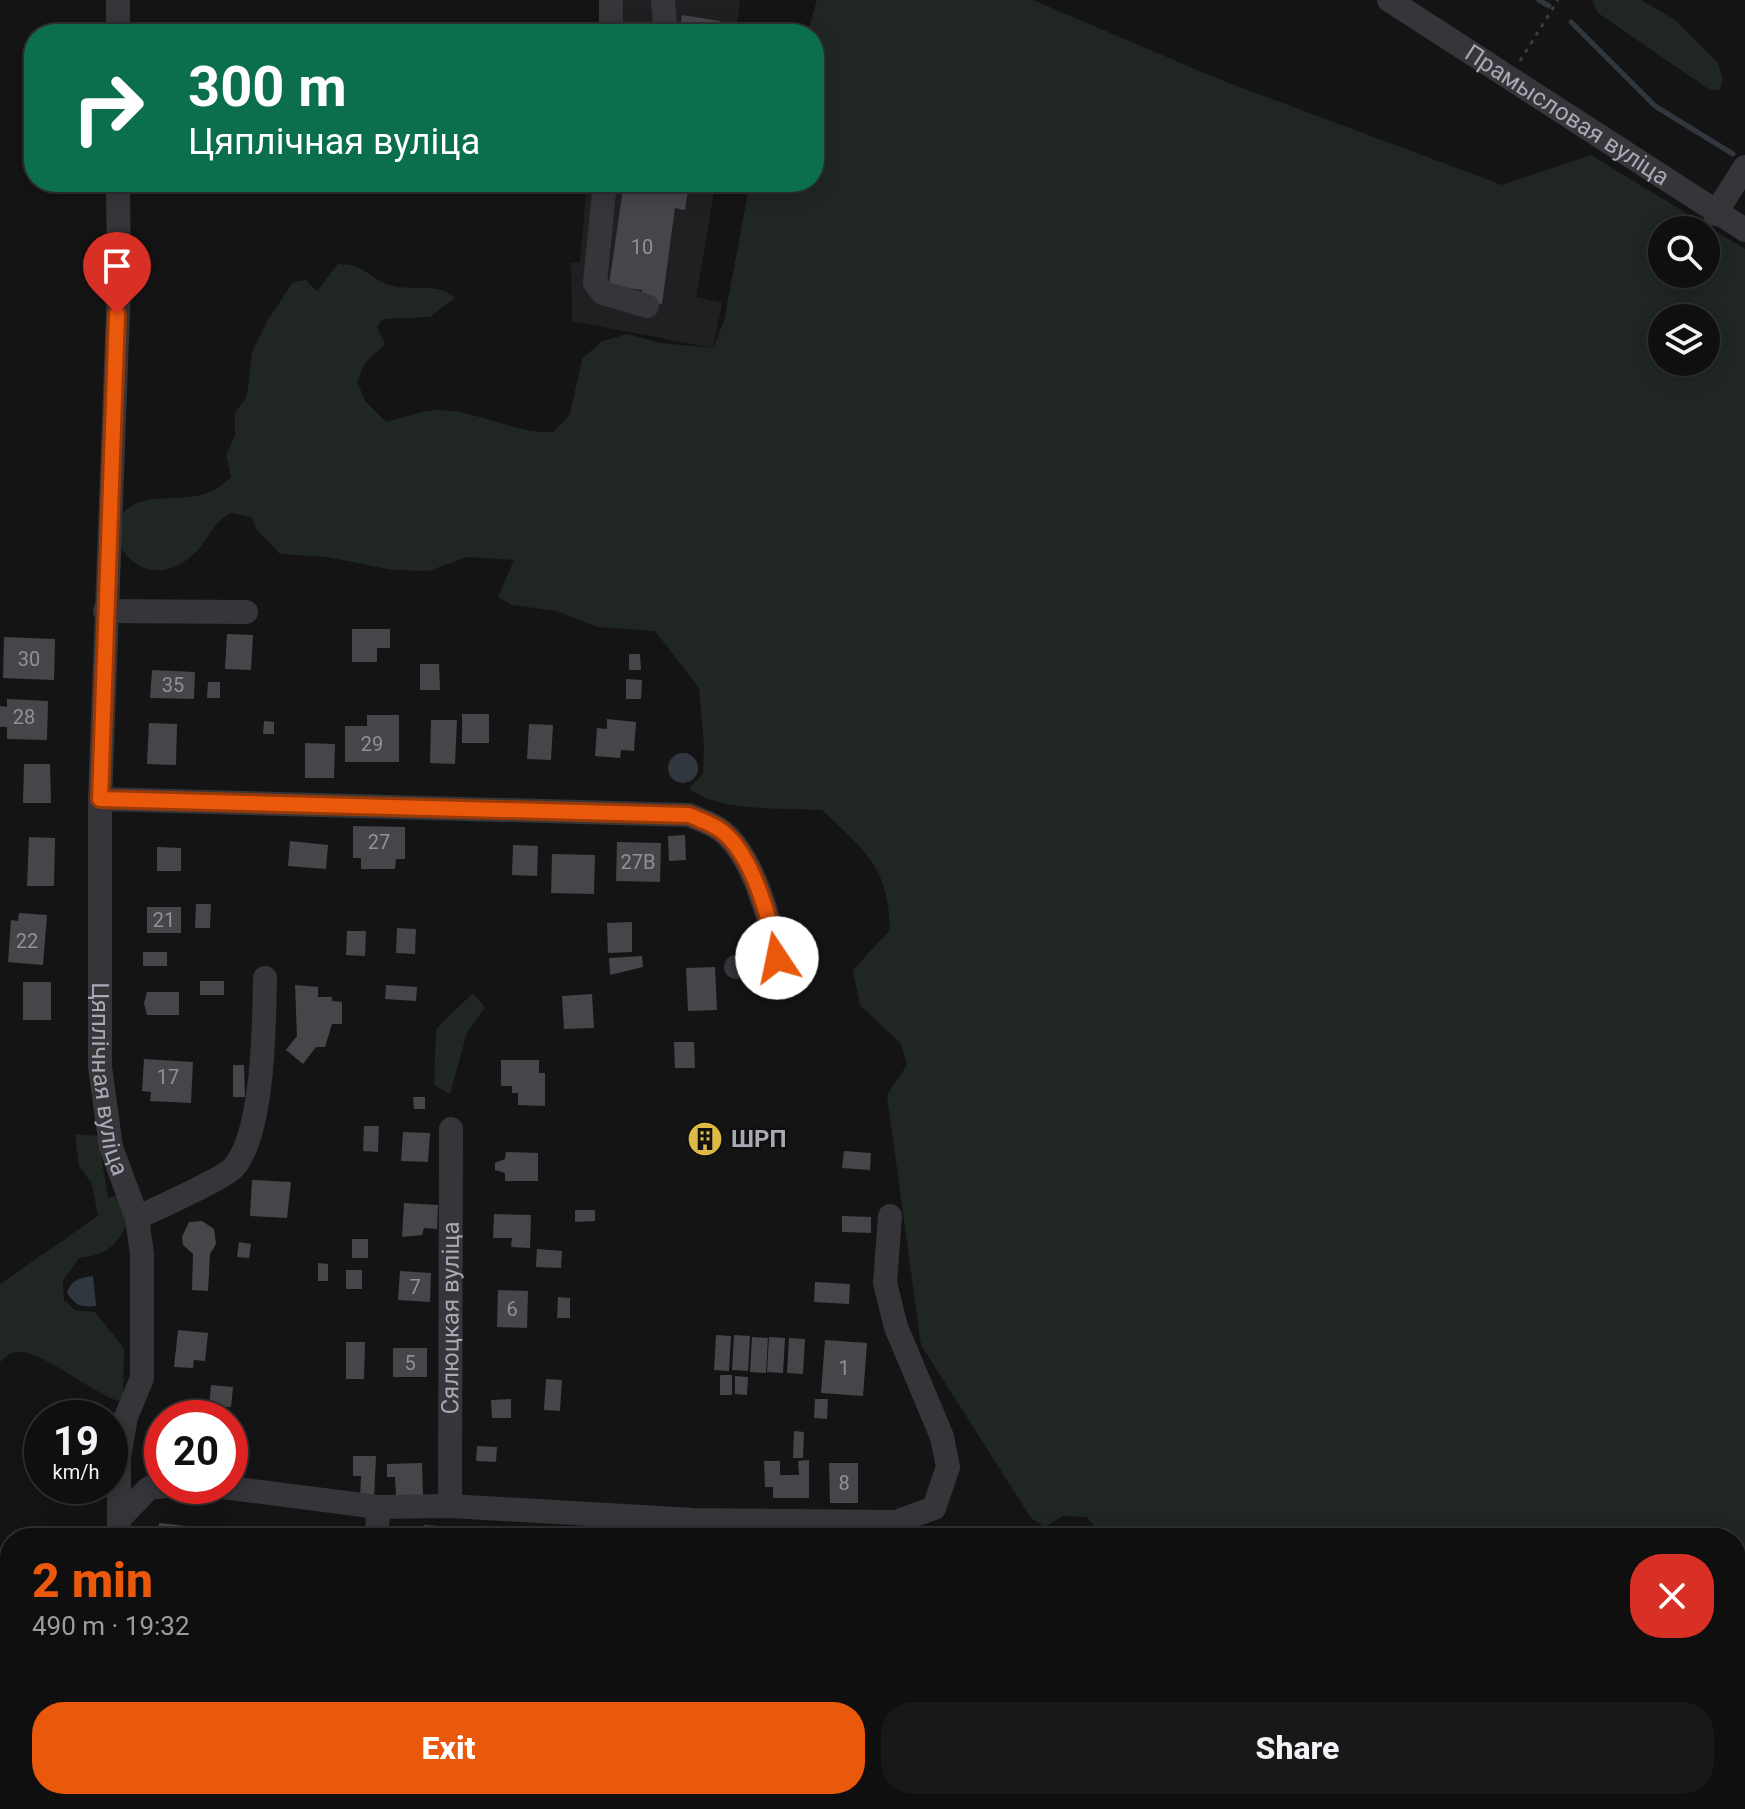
<!DOCTYPE html>
<html lang="en">
<head>
<meta charset="utf-8">
<style>
  body { margin:0; font-family:Roboto,sans-serif; background:#181819; color:#f1f3f6; height:100vh; display:flex; flex-direction:column; font-size:30px; white-space:nowrap }
  * { box-sizing:border-box; margin:0 }
  p { font-size:26px; color:#9b9c9f }
  .icon { flex:none; width:44px; height:44px; fill:none; stroke:currentColor; stroke-width:2; stroke-linecap:round; stroke-linejoin:round }
  .map { position:relative; flex:1; overflow:hidden }
  .details { position:absolute; left:0px; top:1528px; width:1746px; height:282px; display:flex; flex-direction:column; background:#0f0f10; border-radius:32px 32px 0 0; box-shadow:0 4px 20px #0003,0 0 0 2px #2f2f30 }
  .details>* { flex:none }
  .guide { position:absolute; left:24px; top:24px; width:800px; height:168px; border-radius:32px; box-shadow:0 4px 20px #0003,0 0 0 2px #2f2f30; background:#0b6e4f; color:#fff; overflow:hidden }
  .buttons { position:absolute; left:1648px; top:216px; display:grid; gap:16px }
  .buttons a { display:grid; place-items:center; width:72px; height:72px; border-radius:50%; background:#0f0f10; box-shadow:0 4px 20px #0003,0 0 0 2px #2f2f30; font-size:40px }
  .speed { position:absolute; left:24px; top:1400px; display:flex; gap:16px; font-size:40px; font-weight:700; text-align:center }
  .speed>* { display:grid; place-content:center; width:104px; height:104px; border-radius:50%; background:#0f0f10; box-shadow:0 4px 20px #0003,0 0 0 2px #2f2f30; line-height:1 }
  .speed small { font-size:20px; font-weight:400 }
  .speed .limit { border:12px solid #d22; background:#fff; color:#111 }
  .pin { position:absolute; display:grid; place-items:center; width:68px; height:68px; color:#fff; margin:-82px -34px; border-radius:50% 50% 50% 0; rotate:-45deg; box-shadow:0 0 8px #0007 }
  .pin .icon { rotate:45deg }
  .me { position:absolute; width:88px; margin:-44px; rotate:349deg; stroke-linejoin:round; filter:drop-shadow(0 0 6px #0008) }
  .turn { display:flex; align-items:center; gap:28px; height:168px; padding:0 32px; font-size:36px }
  .turn .icon { width:104px; height:104px; stroke-width:2.5 }
  .turn b { display:block; font-size:56px; line-height:68px }
  .round { display:grid; place-items:center; flex:none; width:84px; height:84px; border-radius:32px; background:#181819 }
  .overview { display:flex; align-items:center; justify-content:space-between; height:136px; padding:0 32px }
  h1 { font-size:48px; font-weight:800; line-height:60px; color:#ea580c }
  .primary-button { display:flex; gap:16px; margin-top:auto; padding:16px 32px }
  .primary-button a { flex:1; height:92px; border-radius:32px; background:#ea580c; color:#fff; font-size:32px; font-weight:800; line-height:92px; text-align:center }
  .primary-button a+a { background:#181819; color:#f1f3f6 }
  .map>svg:first-child { display:block }
  .built { fill:#202022 }
  .green { fill:#202722; fill-rule:evenodd }
  .water { fill:#30373e }
  .lines { fill:none; stroke-linecap:round; stroke-linejoin:round }
  .stream { stroke:#30373e; stroke-width:5 }
  .building { fill:#46464a }
  .path { stroke:#3b3c41; stroke-width:3; stroke-dasharray:4 6; stroke-linecap:butt }
  .minor { stroke:#35353a; stroke-width:24 }
  .route-casing { stroke:#983908; stroke-width:20 }
  .route { stroke:#ea580c; stroke-width:14 }
  .labels { text-anchor:middle; stroke-width:6; stroke-linejoin:round; paint-order:stroke }
  .number-label { font-size:20px; fill:#8f919a }
  .street-label { font-size:24px; fill:#a7aab4; stroke:#0f0f10 }
  .poi-label { font-size:24px; font-weight:bold; fill:#a7aab4; stroke:#0f0f10; text-anchor:start }
</style>
</head>
<body>
<div class="map">
<svg width="1745" height="1809" viewBox="0 0 1745 1809">
  <rect width="100%" height="100%" fill="#141415"/>
  <path class="built" d="M623,0h117l-4,34h-137z
    M587,182h129l-20,115 26,6 -9,45 -141,-27 -1,-58h9z"/>
  <path class="green" d="M817,0h216l183,78 286,107 89,-30 154,94v1560h-721l2,-9h710v-262h-633l-16,-21 -24,-1 -18,11 -14,-9 -110,-173 -34,-250 20,-30 -6,-21 -41,-39 -7,-35 37,-40c-1,-63 -25,-79 -68,-120 -35,-2 -107,2 -133,-22l14,-14 1,-29 -5,-57 -44,-57 -58,-4 -40,-16 -45,-6 -14,-8 16,-37 -46,-3 -40,14 -35,-1 -65,-13 -48,-3 -22,-23 -7,-14 -21,-4c-17,10 -20,23 -32,37 -20,21 -47,30 -70,7 -7,-6 -11,-19 -15,-27 24,-57 77,-10 118,-53l-5,-22 9,-20v-22l12,-17 5,-44 16,-32 25,-38 13,-2 11,11 21,-27c27,0 29,13 51,21 21,7 49,-4 66,13l-25,19 -47,2 -6,8 8,17 -20,19 -8,18 8,20 21,21c16,-4 34,-11 50,-12 40,-1 78,24 118,22l16,-18 12,-55 20,-18 26,-7 32,9 53,5 11,-27 26,-139h64v-148h-7zM1662,230h44v44h-44zM1662,318h44v44h-44z
    M1592,0h49l34,20 43,43 5,17 -4,11 -12,-3 -109,-75z
    M473,993l12,14 -18,26 -17,61 -16,-9 2,-56z
    M75,1134l23,2 10,62 10,-3 11,26c-13,25 -21,34 -50,37l-16,23 1,19 11,10 20,2 29,36 -1,54c-26,-4 -82,-54 -107,-50 -7,1 -11,6 -16,10v-78l98,-68 -6,-32 -13,-18z"/>
  <path class="water" d="M668 768a15 15 0 1 1 30 0a15 15 0 1 1-30 0Z
    M93,1276l3,30c-15,2 -22,-1 -29,-14 6,-13 13,-14 26,-16z"/>
  <g class="lines">
    <path class="stream" d="M1539,0l10,6
      M1571,22l84,84 78,48"/>
  </g>
  <path class="building" d="M682,15l38,6 -2,13h-39z
    M624,182h65l-4,28 -10,-2 -13,96 -21,-3 1,-11 -33,-5z
    M352,629h38v19h-13v14h-25z
    M227,634l26,1 -2,35 -26,-1z
    M4,637l51,2 -1,41 -51,-2z
    M629,654h11l1,16h-12z
    M420,664h19l1,26h-20z
    M152,670l43,2 -1,27 -44,-1z
    M626,679l16,1 -1,19h-15z
    M208,682h12v16h-13z
    M7,699l41,2 -1,39 -40,-1v-12h-7v-21l7,1z
    M462,714h27v29h-27z
    M367,715h32v47h-54v-36h22z
    M607,719l29,3 -2,29 -13,-1 -1,8 -25,-2 2,-28 10,1z
    M431,720h26l-2,44 -25,-1z
    M264,721l10,1v12h-11z
    M149,723l28,1 -1,41 -29,-1z
    M529,724l24,1 -2,35 -24,-1z
    M305,743l30,1 -1,34h-29z
    M24,764h26l1,39h-28z
    M353,826l52,1v32h-9l-1,10h-34v-11h-8z
    M685,835l1,25 -17,1 -1,-25z
    M29,837l26,1 -1,48h-27z
    M290,841l38,4 -2,24 -38,-3z
    M617,842l44,1 -1,39 -44,-1z
    M513,845l25,1 -1,30 -25,-1z
    M157,847l24,1v23h-24z
    M552,854l43,1 -1,39 -43,-1z
    M196,904h15l-1,24h-15z
    M147,907h34v26h-34z
    M19,913l28,2 -4,50 -35,-3 3,-42 7,1z
    M632,922v30l-24,1 -1,-30z
    M397,928l19,1 -1,25 -19,-1z
    M347,931h19l-1,25 -19,-1z
    M143,952h24v14h-24z
    M642,956l1,11 -33,8 -1,-17z
    M715,967l2,43 -29,1 -2,-43z
    M200,981h24v14h-24z
    M23,982h28v38h-28z
    M295,985l23,2v10h14v4l10,1v22h-10l-7,23h-9l-13,17 -17,-14 11,-14z
    M386,985l31,2 -1,14 -31,-2z
    M147,992h32v23h-32l-3,-12z
    M592,994l2,34 -30,1 -2,-33z
    M674,1042h20l1,26h-20z
    M144,1059l49,3 -2,41 -41,-2 1,-9 -9,-1z
    M501,1060h38v13h6v33l-27,-1v-12h-6v-7h-11z
    M233,1065h11l1,32h-12z
    M413,1097h12v12h-11z
    M364,1126h15l-1,26 -15,-1z
    M403,1132l27,1 -2,29 -27,-1z
    M699,1133l12,1v10h-12z
    M844,1151l27,2 -1,17 -28,-2z
    M506,1152l32,1v28h-33v-8l-10,-3v-7l10,-4z
    M252,1180l39,2 -4,36 -37,-2z
    M404,1203l34,2 -1,24 -13,-1 -2,7 -20,2z
    M575,1210h20v11l-20,1z
    M494,1214l37,1 -1,33 -19,-1 1,-9h-19z
    M842,1216l29,1v16l-29,-1z
    M202,1221l12,8 2,15 -6,10 -2,37 -16,-1 1,-36 -10,-9 -1,-8 7,-15z
    M352,1239h16v19h-16z
    M239,1242l12,2 -2,14 -12,-1z
    M537,1249l25,2 -1,17 -25,-1z
    M318,1263l10,1v17h-10z
    M346,1270h16v19h-16z
    M400,1271l31,2 -1,29 -32,-2z
    M815,1282l35,2 -1,20 -35,-2z
    M498,1290l30,1 -1,37 -30,-1z
    M558,1297l12,1v20h-13z
    M178,1330l30,3 -3,28 -11,-1 -1,8 -19,-1z
    M716,1335l15,1 -2,35 -15,-1z
    M734,1335l16,1 -2,35 -16,-1z
    M752,1337l16,1 -2,35 -16,-1z
    M769,1337l16,1 -2,35 -16,-1z
    M789,1338l16,1 -2,35 -16,-1z
    M825,1340l42,3 -4,53 -42,-3z
    M346,1342h19l-1,37h-18z
    M393,1348h34v29h-34z
    M720,1375h12v20h-12z
    M735,1376l13,1 -1,18 -12,-1z
    M546,1379l16,1 -2,31 -16,-1z
    M211,1385l22,2 -2,20 -22,-1z
    M511,1399v19h-19l-1,-18z
    M815,1399h13l-1,20 -13,-1z
    M794,1431l10,1 -1,26h-10z
    M477,1446l20,1 -1,15 -20,-1z
    M353,1456h23l-2,42h-14l1,-22h-8z
    M809,1460v38h-36v-11h-8l-1,-26h16v14h19l-1,-14z
    M422,1463l1,32h-27l-1,-18h-8v-13z
    M829,1463h29v40h-28z
    M159,1523l27,3 -1,12h-27z
    M424,1525l31,2 -1,11h-31z
    M0,1595h8l-1,26h-7z
    M400,1800h27l-1,9h-27z
    M442,1800h19l-1,9h-18z
    M505,1800h31l-1,9h-31z
    M774,1800h42v6l-42,-2z
    M911,1800h29l-1,9h-29z
    M964,1800h21v9h-21z
    M741,1802l29,3v4h-30z
    M167,1804v5h-26v-3z
    M843,1804l32,2v3h-32z"/>
  <g class="lines">
    <path class="path" d="M1520,61l38,-61"/>
    <g class="minor">
      <path d="M118,0v34"/>
      <path d="M611,0v34"/>
      <path d="M663,0l3,34"/>
      <path id="s1" d="M1389,0l356,230"/>
      <path id="s2" d="M118,182l1,103 -19,514v268l11,80 26,71 5,36v124l-16,39 -7,40v81"/>
      <path d="M605,182l-10,101 8,10 44,13"/>
      <path d="M1715,214l30,-47"/>
      <path d="M105,611l141,1"/>
      <path d="M100,799l589,16c11,5 25,9 34,17 30,24 48,90 54,126l-13,6 -28,3"/>
      <path d="M137,1218c18,-9 89,-40 98,-52 29,-37 29,-142 30,-188"/>
      <path d="M215,1486l163,21 72,-1 244,14 202,2 38,-14 14,-41 -6,-30 -46,-110 -11,-44 5,-67"/>
      <path id="s3" d="M450,1506l1,-377"/>
      <path d="M120,1518l29,-30 17,-2"/>
      <path d="M377,1538l1,-31"/>
      <path d="M366,1800v9"/>
      <path d="M58,1809l8,-9"/>
    </g>
  </g>
  <g class="lines">
    <defs>
      <path id="route" d="M117,314l-17,485 589,16c11,5 25,9 34,17 30,24 48,90 54,126"/>
    </defs>
    <use href="#route" class="route-casing"/>
    <use href="#route" class="route"/>
  </g>
  <defs>
    <symbol id="building-disc" viewBox="-11 -11 22 22"><circle r="9.5" fill="#ddba44" stroke="#0f0f10"/><path d="M-4-6H4V6H1V3H-1V6H-4ZM-2.5-4.3h1.7v1.8h-1.7ZM.8-4.3h1.7v1.8H.8ZM-2.5-1h1.7V.8h-1.7ZM.8-1h1.7V.8H.8Z" fill="#111"/></symbol>
  </defs>
  <g fill-rule="evenodd">
    <use href="#building-disc" x="685" y="1119" width="40" height="40"/>
  </g>
  <g class="labels">
    <g class="number-label">
      <text x="642" y="254">10</text>
      <text x="29" y="666">30</text>
      <text x="173" y="692">35</text>
      <text x="24" y="724">28</text>
      <text x="372" y="751">29</text>
      <text x="379" y="849">27</text>
      <text x="638" y="869">27В</text>
      <text x="164" y="927">21</text>
      <text x="27" y="948">22</text>
      <text x="168" y="1084">17</text>
      <text x="415" y="1294">7</text>
      <text x="512" y="1316">6</text>
      <text x="410" y="1370">5</text>
      <text x="844" y="1375">1</text>
      <text x="844" y="1490">8</text>
    </g>
    <g class="street-label">
      <text dy="8" stroke="none"><textPath href="#s1" startOffset="212">Прамысловая вуліца</textPath></text>
      <text dy="8" stroke="none"><textPath href="#s2" startOffset="898">Цяплічная вуліца</textPath></text>
      <text dy="8" stroke="none"><textPath href="#s3" startOffset="188">Сялюцкая вуліца</textPath></text>
    </g>
    <g class="poi-label">
      <text x="731" y="1147">ШРП</text>
    </g>
  </g>
</svg>
<div class="buttons">
<a><svg class="icon" aria-label="search" viewBox="0 0 24 24"><circle cx="10" cy="10" r="6"/><path d="M15 15l6 6"/></svg></a>
<a><svg class="icon" aria-label="layers" viewBox="0 0 24 24"><path d="M12 4l9 5-9 5-9-5zM3 14l9 5 9-5"/></svg></a>
</div>
<div class="speed"><div>19<small>km/h</small></div><div class="limit">20</div></div>
<div class="pin" style="left:117px;top:314px;background:#d93025"><svg class="icon" aria-label="arrive" viewBox="0 0 24 24"><path d="M6 21V4h12l-3 4 3 4H6"/></svg></div>
<svg class="me" style="left:777px;top:958px" viewBox="-20 -20 40 40"><circle r="19" fill="#fff"/><path d="M0-13L10 11 0 6-10 11z" fill="#ea580c"/></svg>
<div class="guide">
<div class="turn"><svg class="icon" aria-label="right" viewBox="0 0 24 24"><path d="M7 20v-9h11M14 6l5 5-5 5"/></svg><div><b>300 m</b>Цяплічная вуліца</div></div>
</div>
<section class="details">
<div class="overview"><div><h1>2 min</h1><p>490 m · 19:32</p></div><a class="round" style="background:#d93025;color:#fff"><svg class="icon" aria-label="close" viewBox="0 0 24 24"><path d="M6 6l12 12M18 6L6 18"/></svg></a></div>
<div class="primary-button"><a>Exit</a><a>Share</a></div>
</section>
</div>
</body>
</html>
